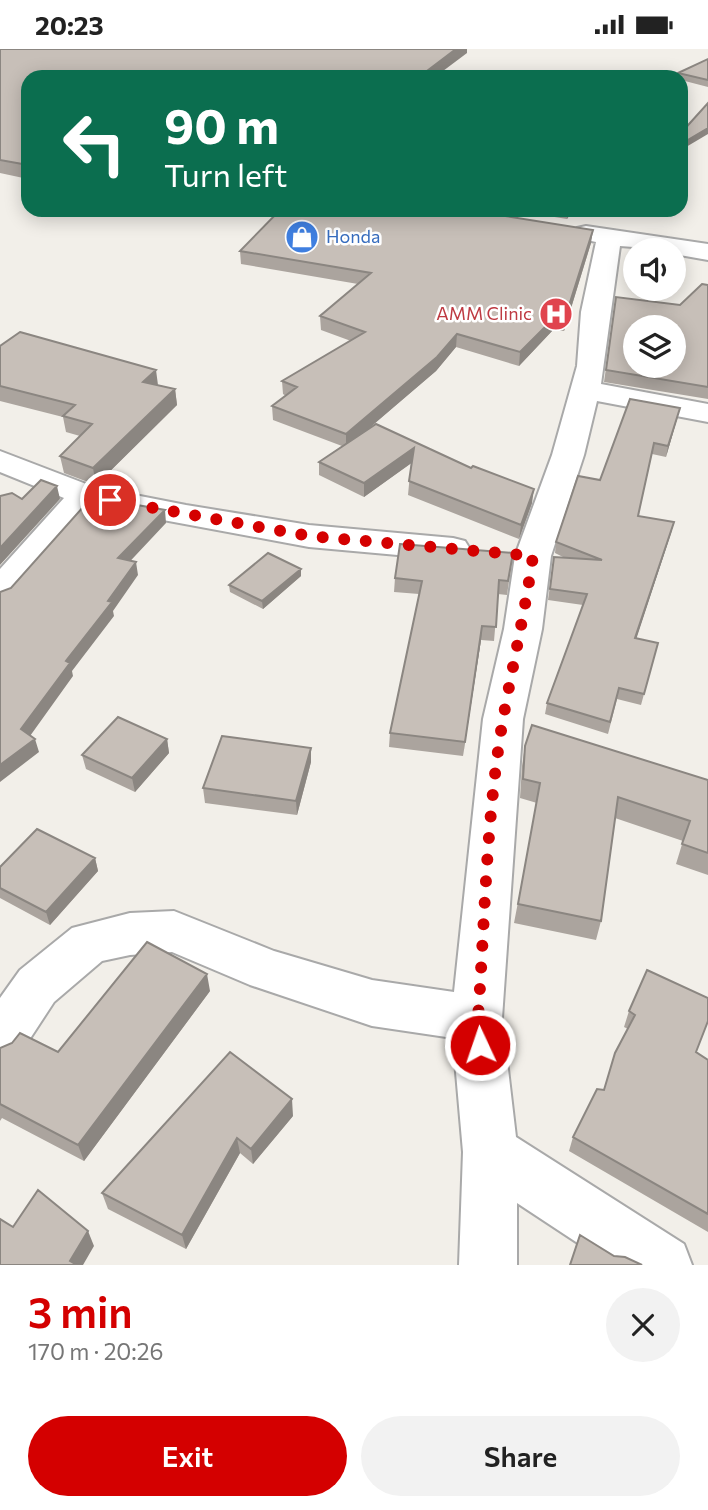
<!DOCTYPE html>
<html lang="en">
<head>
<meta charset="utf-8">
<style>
  body { margin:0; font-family:Commissioner,sans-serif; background:#f2f2f2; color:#222; height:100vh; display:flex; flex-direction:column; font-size:26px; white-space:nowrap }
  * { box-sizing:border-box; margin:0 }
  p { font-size:23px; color:#767676 }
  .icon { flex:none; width:38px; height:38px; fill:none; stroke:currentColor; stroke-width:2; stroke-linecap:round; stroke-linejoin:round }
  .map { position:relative; height:1216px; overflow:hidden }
  .panel { display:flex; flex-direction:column; background:#fff; flex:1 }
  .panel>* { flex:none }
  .hud { position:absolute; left:21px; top:21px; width:667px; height:147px; border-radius:21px; box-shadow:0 4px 18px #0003; background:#0b6e4f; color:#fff; overflow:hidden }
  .buttons { position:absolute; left:623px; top:189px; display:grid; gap:14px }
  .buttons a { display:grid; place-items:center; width:63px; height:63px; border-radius:50%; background:#fff; box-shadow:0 4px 18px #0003; font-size:35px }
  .pin { position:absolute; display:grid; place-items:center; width:60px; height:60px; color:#fff; margin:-30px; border:4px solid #fff; border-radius:50%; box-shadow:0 2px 7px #0007 }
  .me { position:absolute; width:77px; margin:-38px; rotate:357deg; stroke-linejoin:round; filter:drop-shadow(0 0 5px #0008) }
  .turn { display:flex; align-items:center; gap:24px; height:147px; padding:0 28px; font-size:32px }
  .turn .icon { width:91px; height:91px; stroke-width:2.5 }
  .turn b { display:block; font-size:49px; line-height:60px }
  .round { display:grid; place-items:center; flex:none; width:74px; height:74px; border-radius:37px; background:#f2f2f2 }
  .head { display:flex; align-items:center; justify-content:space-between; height:119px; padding:0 28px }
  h1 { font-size:42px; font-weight:600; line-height:52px; color:#d40000 }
  .button { display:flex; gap:14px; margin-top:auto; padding:14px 28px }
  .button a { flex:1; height:80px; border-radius:42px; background:#d40000; color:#fff; font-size:28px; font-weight:600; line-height:80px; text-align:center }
  .button a+a { background:#f2f2f2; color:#222 }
  .status { display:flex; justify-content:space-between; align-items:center; height:49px; padding:0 35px; background:#fff; direction:ltr }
  .status svg { height:19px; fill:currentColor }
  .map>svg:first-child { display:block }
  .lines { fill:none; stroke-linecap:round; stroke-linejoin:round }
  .minor-casing { stroke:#a9a9a9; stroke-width:4 }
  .minor { fill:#fff; fill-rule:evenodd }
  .wall { fill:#aba49e }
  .shaded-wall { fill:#8b8681 }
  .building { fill:#c7bfb8; stroke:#8b8681; stroke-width:2; fill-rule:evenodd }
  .route { stroke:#d40000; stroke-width:12; stroke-dasharray:0 21.6 }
  .labels { text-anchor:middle; stroke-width:5; stroke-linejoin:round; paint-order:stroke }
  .far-shop-label { font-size:18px; fill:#366cbe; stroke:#fff; text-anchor:start }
  .far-health-label { font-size:18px; fill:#be3a42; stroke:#fff; text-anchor:end }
</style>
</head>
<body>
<div class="status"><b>20:23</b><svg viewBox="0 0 49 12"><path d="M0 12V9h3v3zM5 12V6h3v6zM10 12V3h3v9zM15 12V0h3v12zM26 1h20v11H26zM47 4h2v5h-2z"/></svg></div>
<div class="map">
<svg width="708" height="1216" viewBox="0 0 708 1216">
  <rect width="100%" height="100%" fill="#f2efe9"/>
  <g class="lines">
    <defs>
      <path id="minor" d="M586,177l122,18v16l-34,-6v-4l-54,-4 -19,138 107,20v18l-111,-21 -13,54 -33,101 -9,73 -19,90 -21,299 14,119 168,107 8,21h-81l-94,-62v62h-58l4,-113 -10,-114 -81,-12 -122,-41 -78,-33 -42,3 -28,6 -48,41 -36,55 -18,7v-66l20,-28 52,-42 58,-15 44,-2 100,40 98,29 82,12 29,-273 21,-90 11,-73 37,-101 25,-89 4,-54 15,-70 -19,-4 -3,-5 3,-5z
        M0,402l94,36 92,18 123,20 144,13 12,3 5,8 -5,8 -12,3 -144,-13 -216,-40 -80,93 -13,4v-35l64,-71 -64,-26z"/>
    </defs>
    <use href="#minor" class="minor-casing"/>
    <use href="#minor" class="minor"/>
  </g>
  <path class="wall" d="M0,0l467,4 -439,24v102l-28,-6z
    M708,10v28l-27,-7v-3h-4l1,-4z
    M511,161h62l-6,9z
    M591,194l-27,88 -11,-1 -34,36 -63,-19 -20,24 -67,57 163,75 -13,36 -111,-44 3,-32 -47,34 -45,-22v-13l23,-16 -69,-26 -1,-14 14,-10 -3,-2 -1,-13 69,-40 -30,-11 -1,-14 38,-32 -117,-20 -1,-13z
    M708,236v114l-104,-17 12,-85 64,8z
    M0,297l175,43 2,16 -81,80 -32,-12 -4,-17 20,-20 -14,-4 -3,-15 -63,-16z
    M677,370l-11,38 -14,-3 -14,62 36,6 -3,11 -35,105 19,16 -14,51 -24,-6 -9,35 -63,-20 2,-11 36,-98 -35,-5 6,-43 11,1 -10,-5 1,-11z
    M513,504l-6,42 -9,-1 -4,47 -13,-1 -18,116 -74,-9 1,-14 29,-139 -25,-2 1,-14z
    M301,520v7l-38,33 -33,-17 -1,-7z
    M167,690l2,14 -34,39 -49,-23 -4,-14z
    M525,697l183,34v95l-32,-11 7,-23 -68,-23 -14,103 -5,19 -82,-17 23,-120 -17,-5 2,-32z
    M311,699v14l-14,53 -92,-12 -2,-15z
    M95,809l3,13 -48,54 -50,-27v-31z
    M647,921l49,82 12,8v172l-139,-81 4,-14 31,-47 24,-61 -4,-2 5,-16z
    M210,942l-126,170 -82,-43 -2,3v-73l58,4z
    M293,1067l-40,48 -13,-11 -54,96 -78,-40 -6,-16z"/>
  <path class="shaded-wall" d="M456,0h11v4l-32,24h-16z
    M708,79v6l-27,16v-6z
    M568,161h5l-6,9z
    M593,181l-2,13 -27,88 1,-13z
    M555,268l-2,13 -34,36 1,-14z
    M457,285l-1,13 -20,24 -90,77v-14z
    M156,321l2,15 -15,-3z
    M175,340l2,16 -81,80 -3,-17z
    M680,359l-3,11 -11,38 2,-11z
    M414,399l-1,14 -49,35v-14z
    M57,437l3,13 -60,66v-17z
    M534,440l-2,14 -13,36 2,-14z
    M165,461l1,13 -46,49 -2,-14z
    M674,473l-3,11 -38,116 2,-11z
    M136,513l2,13 -25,36 1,5 -42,55 1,5 -48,67 -4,-14 45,-68z
    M301,520v7l-38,33 -1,-8z
    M482,577l-1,14 -18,116 2,-14z
    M35,690l4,13 -39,30v-17z
    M167,690l2,14 -34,39 -3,-14z
    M311,699v14l-14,53 -1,-14z
    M95,809l3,13 -48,54 -4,-13z
    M207,925l3,17 -126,170 -6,-16z
    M292,1050l1,17 -40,48 -2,-15z
    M237,1089l3,15 -54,96 -4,-14z
    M88,1182l6,15 -11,19h-11l-2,-4z"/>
  <path class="building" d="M0,0h456l-37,28h-391v88l-28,-5z
    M708,10v21l-30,-7z
    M708,54v25l-27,16v-11z
    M280,161h188l125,20 -28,88 -10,-1 -35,35 -63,-18 -20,23 -91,77 -74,-28 25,-19 -15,-6 83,-49 -45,-16 51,-43 -131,-22z
    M702,235l6,1v102l-102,-17 10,-73 64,8zM635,278h39v39h-39z
    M20,283l136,38 -13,12 32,7 -82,79 -33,-12 32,-32 -29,-8 12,-11 -75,-19v-40z
    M630,350l50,9 -12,38 -14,-3 -16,73 36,6 -39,116 23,5 -14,51 -25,-6 -9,34 -63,-19 40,-109 -37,-5 4,-32 48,3 -46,-18 22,-66 22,4z
    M376,375l95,44 2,-2 61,23 -13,36 -112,-44 5,-33 -50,35 -45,-21z
    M41,431l16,6 -57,62v-52l12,-3 10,6z
    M92,448l73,13 -47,48 18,4 -28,39 4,1 -46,59 4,2 -49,66 14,10 -35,26v-173l11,-4z
    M400,495l113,9 -5,28 -9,-1 -3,47 -14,-1 -17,116 -75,-9 32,-152 -27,-3z
    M268,504l33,16 -39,32 -33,-16z
    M118,668l49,22 -35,39 -50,-23z
    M532,676l176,55v73l-26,-9 8,-23 -72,-24 -17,124 -83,-17 22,-121 -17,-4 2,-33z
    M222,687l89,12 -15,53 -93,-13z
    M37,780l58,29 -49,54 -46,-24v-21z
    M147,893l60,32 -129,171 -78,-41v-56l12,-5 8,-10 38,19z
    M647,921l61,28v23l-12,31 12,8v154l-135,-77 24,-48 7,1 11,-37 20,-38 -6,-4z
    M230,1003l62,47 -41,50 -14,-11 -55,97 -80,-42z
    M38,1141l50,41 -18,30 7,4h-77v-46l13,8z
    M580,1186l34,21 11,1 17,8h-72z"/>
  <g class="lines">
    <path class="route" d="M110,451l199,36 224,20c-8,55 -20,108 -30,163 -17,98 -18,200 -25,299l2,27"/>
  </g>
  <defs>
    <symbol id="shop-disc" viewBox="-11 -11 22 22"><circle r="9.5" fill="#3f7fe0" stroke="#fff"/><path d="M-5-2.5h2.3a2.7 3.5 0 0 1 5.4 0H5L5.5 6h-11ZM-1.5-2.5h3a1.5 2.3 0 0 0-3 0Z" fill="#fff"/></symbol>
    <symbol id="hospital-disc" viewBox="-11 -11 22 22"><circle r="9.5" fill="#e0444e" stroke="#fff"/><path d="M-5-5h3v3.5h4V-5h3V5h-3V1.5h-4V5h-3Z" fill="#fff"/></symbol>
  </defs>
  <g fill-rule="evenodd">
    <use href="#shop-disc" x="283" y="169" width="38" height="38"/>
    <use href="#hospital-disc" x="537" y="246" width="38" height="38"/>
  </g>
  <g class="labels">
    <g class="far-shop-label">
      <text x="326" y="194">Honda</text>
    </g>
    <g class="far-health-label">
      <text x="532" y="271">AMM Clinic</text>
    </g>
  </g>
</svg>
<div class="buttons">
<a><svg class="icon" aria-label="sound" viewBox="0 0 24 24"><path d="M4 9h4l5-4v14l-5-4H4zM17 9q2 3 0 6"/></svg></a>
<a><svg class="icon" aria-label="layers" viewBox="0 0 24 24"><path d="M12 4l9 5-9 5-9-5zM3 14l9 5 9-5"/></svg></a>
</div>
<div class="pin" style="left:110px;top:451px;background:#d93025"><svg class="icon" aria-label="arrive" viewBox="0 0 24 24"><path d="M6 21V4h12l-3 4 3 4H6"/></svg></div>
<svg class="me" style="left:480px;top:996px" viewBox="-20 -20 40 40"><circle r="17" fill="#d40000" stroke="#fff" stroke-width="3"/><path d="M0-11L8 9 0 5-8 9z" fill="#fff"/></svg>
<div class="hud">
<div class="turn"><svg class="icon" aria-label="left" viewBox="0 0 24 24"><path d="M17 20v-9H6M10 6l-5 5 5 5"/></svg><div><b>90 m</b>Turn left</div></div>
</div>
</div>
<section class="panel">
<div class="head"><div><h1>3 min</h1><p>170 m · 20:26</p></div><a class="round"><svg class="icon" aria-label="close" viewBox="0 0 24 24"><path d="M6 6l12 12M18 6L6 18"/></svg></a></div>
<div class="button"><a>Exit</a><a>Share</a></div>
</section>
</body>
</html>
